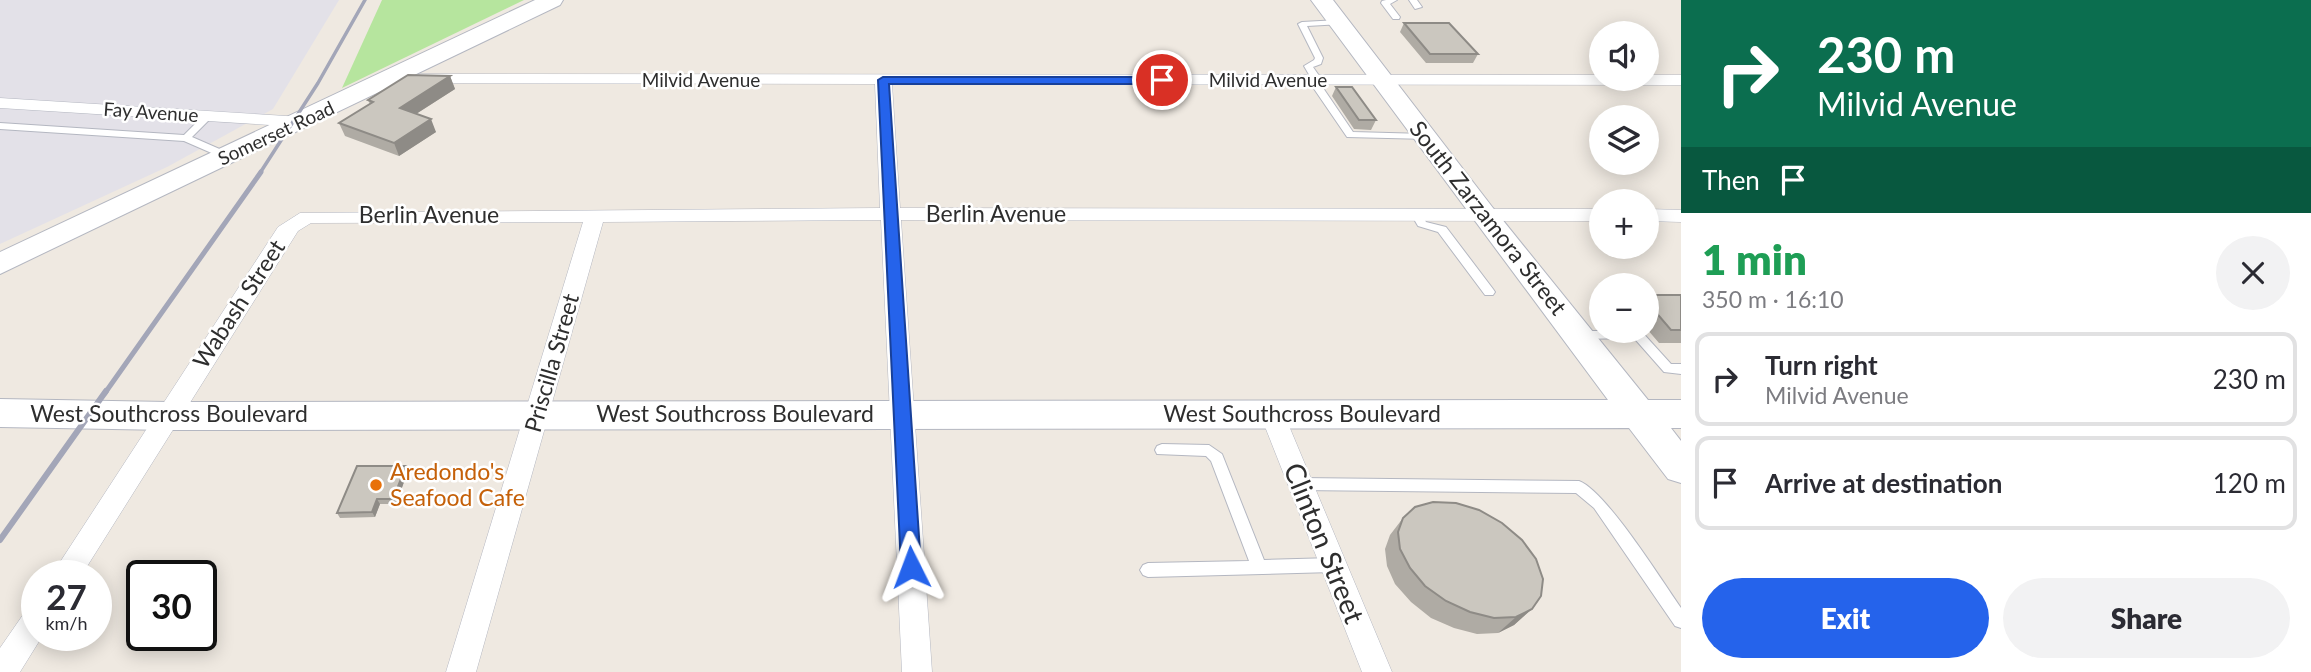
<!DOCTYPE html>
<html lang="en">
<head>
<meta charset="utf-8">
<style>
  body { margin:0; font-family:Lato,sans-serif; background:#f2f2f3; color:#2b2b33; height:100vh; display:flex; flex-direction:column; font-size:26px; white-space:nowrap }
  * { box-sizing:border-box; margin:0 }
  p { font-size:23px; color:#7c7c81 }
  .icon { flex:none; width:38px; height:38px; fill:none; stroke:currentColor; stroke-width:2; stroke-linecap:round; stroke-linejoin:round }
  .map { position:relative; flex:1; overflow:hidden }
  .panel { display:flex; flex-direction:column; background:#fff; width:630px }
  .panel>* { flex:none }
  .banner { background:#0b6e4f; color:#fff; overflow:hidden }
  .controls { position:absolute; left:1589px; top:21px; display:grid; gap:14px }
  .controls a { display:grid; place-items:center; width:70px; height:70px; border-radius:50%; background:#fff; box-shadow:0 4px 18px #0003; font-size:35px }
  .speed { position:absolute; left:21px; top:560px; display:flex; gap:14px; font-size:35px; font-weight:700; text-align:center }
  .speed>* { display:grid; place-content:center; width:91px; height:91px; border-radius:50%; background:#fff; box-shadow:0 4px 18px #0003; line-height:1 }
  .speed small { font-size:18px; font-weight:400 }
  .speed .limit { border:4px solid #111; border-radius:10px; background:#fff; color:#111 }
  .pin { position:absolute; display:grid; place-items:center; width:60px; height:60px; color:#fff; margin:-30px; border:4px solid #fff; border-radius:50%; box-shadow:0 2px 7px #0007 }
  .me { position:absolute; width:77px; margin:-38px; rotate:357deg; stroke-linejoin:round; filter:drop-shadow(0 0 5px #0008) }
  .turn { display:flex; align-items:center; gap:24px; height:147px; padding:0 21px; font-size:32px }
  .turn .icon { width:91px; height:91px; stroke-width:2.5 }
  .turn b { display:block; font-size:49px; line-height:60px }
  .then { display:flex; align-items:center; height:66px; padding:0 21px; background:#0003; gap:14px; font-size:26px }
  .round { display:grid; place-items:center; flex:none; width:74px; height:74px; border-radius:37px; background:#f2f2f3 }
  .head { display:flex; align-items:center; justify-content:space-between; height:119px; padding:0 21px }
  h1 { font-size:42px; font-weight:800; line-height:52px; color:#1e9e55 }
  .primary-button { display:flex; gap:14px; margin-top:auto; padding:14px 21px }
  .primary-button a { flex:1; height:80px; border-radius:42px; background:#2563eb; color:#fff; font-size:28px; font-weight:800; line-height:80px; text-align:center }
  .primary-button a+a { background:#f2f2f3; color:#2b2b33 }
  ul { padding:0; list-style:none }
  li { display:flex; align-items:center; gap:21px; height:94px; margin:0 14px 10px; padding:0 7px; border:4px solid #e1e1e2; border-radius:14px }
  li div { flex:1 }
  li b { display:block; font-size:26px }
  li em { font-style:normal }
  main { display:flex; flex:1; min-height:0 }
  .map>svg:first-child { display:block }
  .industrial { fill:#e3e1e8 }
  .green { fill:#b6e59e }
  .lines { fill:none; stroke-linecap:round; stroke-linejoin:round }
  .lane-casing { stroke:#b4b7c1; stroke-width:2 }
  .street-casing { stroke:#b4b7c1; stroke-width:1 }
  .secondary-casing { stroke:#b4b7c1; stroke-width:2 }
  .lane { fill:#fff; fill-rule:evenodd }
  .street { fill:#fff; fill-rule:evenodd }
  .secondary { fill:#fff; fill-rule:evenodd }
  .rail-far2 { stroke:#a3a6b8; stroke-width:3.5 }
  .rail-far1 { stroke:#a3a6b8; stroke-width:5 }
  .rail { stroke:#a3a6b8; stroke-width:6 }
  .wall { fill:#afaba4 }
  .shaded-wall { fill:#8e8b86 }
  .building { fill:#cbc7bf; stroke:#8e8b86; stroke-width:2 }
  .route { fill:#2563eb; stroke:#184099; stroke-width:2 }
  .food-dot { fill:#e8710a; stroke:#fff; stroke-width:2.5 }
  .labels { text-anchor:middle; stroke-width:5; stroke-linejoin:round; paint-order:stroke }
  .far-street-label { font-size:19px; fill:#2e2e2e; stroke:#fff }
  .street-label { font-size:23px; fill:#2e2e2e; stroke:#fff }
  .food-label { font-size:23px; fill:#c56008; stroke:#fff; text-anchor:start }
  .near-street-label { font-size:28px; fill:#2e2e2e; stroke:#fff }
</style>
</head>
<body>
<main>
<div class="map">
<svg width="1681" height="672" viewBox="0 0 1681 672">
  <rect width="100%" height="100%" fill="#efe9e1"/>
  <path class="industrial" d="M0,0h339l-66,109 -106,58 -167,77z"/>
  <path class="green" d="M382,0h142l-182,88z"/>
  <g class="lines">
    <defs>
      <path id="lane" d="M1386,0h11l-7,4 10,13 -1,2h-6l-12,-16 1,-2z
        M1409,0h8l5,7 -7,2z
        M1339,20l4,2 -1,2 -35,2 16,32 -2,6 -8,3 9,13 -3,2 34,50 72,2 3,1v4l-81,-2 -39,-57 3,-2 -7,-12 10,-6 1,-2 -17,-34 4,-2z
        M208,113l5,3 -21,21 39,17v4h-8l-39,-17 -184,-12v-6l184,12 21,-21z
        M1416,211l4,1 6,10 20,5 47,62 2,3 -2,3h-8l-47,-63 -20,-6 -7,-12z
        M1579,331h62l30,33h10v10l-17,-2 -30,-34 -55,1 -6,-4z
        M1162,444l47,1 13,9 42,106 69,-2 5,2 3,5 -3,5 -5,2 -185,5 -5,-2 -3,-5 3,-5 5,-2 101,-2 -38,-100 -5,-5 -49,-2 -2,-4 2,-4z
        M1300,478l279,3c27,10 83,100 102,127v20l-6,-2 -81,-118 -18,-15 -276,-3 -5,-2 -2,-4 2,-4z"/>
      <path id="street" d="M421,74l1180,1v4h46v-4h34v10l-789,-1 8,124 701,1v12l-700,-1 31,452h-30l-21,-452 -278,2 -127,450h-30l137,-450 -272,1 -13,8 -217,345h-30l227,-349 22,-14 580,-5 -5,-124 -460,-1 -2,-4 2,-4z
        M0,98l302,19 9,5 -9,5 -302,-19z
        M1647,209l34,1v12l-34,-1z
        M1272,404l9,3 3,7 108,258h-30l-102,-258 3,-7z
        M37,605v30h6l-23,37h-20v-24l27,-39z"/>
      <path id="secondary" d="M535,0h28l-3,5 -560,269v-22z
        M1311,0h22l160,208 155,192h33v28h-10l10,13v42l-13,-4 -39,-51 -1461,2 -168,-3v-28l168,3 1440,-2z"/>
    </defs>
    <use href="#lane" class="lane-casing"/>
    <use href="#street" class="street-casing"/>
    <use href="#secondary" class="secondary-casing"/>
    <use href="#lane" class="lane"/>
    <use href="#street" class="street"/>
    <use href="#secondary" class="secondary"/>
    <path class="rail-far2" d="M260,173l58,-90 47,-83"/>
    <path class="rail-far1" d="M105,393l156,-221"/>
    <path class="rail" d="M0,540l106,-149"/>
  </g>
  <path class="wall" d="M1404,23l74,31 -5,9h-47l-26,-31z
    M450,76l5,13 -39,25 20,18 -37,24 -54,-20 -6,-13 31,-19 -2,-4z
    M1336,87l40,33 -5,10 -17,-1 -22,-33z
    M1647,295h34v48h-22l-12,-14z
    M408,471l-12,33h-16l-5,13 -35,1 -3,-5z
    M1403,518l129,91 -18,16 -16,8 -21,1 -23,-6 -23,-10 -20,-16 -16,-18 -8,-18 -2,-17 5,-14z"/>
  <path class="shaded-wall" d="M450,76l5,13 -50,32 -5,-13z
    M431,119l5,13 -37,24 -5,-13z
    M406,466l2,5 -12,33 -3,-5z
    M377,499l3,5 -5,13 -3,-5z
    M1532,609l-18,16 -16,8 18,-16z"/>
  <path class="building" d="M1404,23h45l29,31h-48z
    M408,75l42,1 -50,32 31,11 -37,24 -55,-20 34,-21 -5,-2z
    M1336,87h16l24,33h-17z
    M1647,295h34v35h-10l-24,-28z
    M357,466h49l-13,33h-16l-5,13 -35,1z
    M1433,502l23,1 23,7 23,13 20,17 14,19 7,20 -2,17 -9,13 -16,8 -22,1 -24,-6 -24,-11 -21,-15 -15,-18 -10,-19 -2,-17 5,-14 12,-11z"/>
  <path class="route" d="M883,77h279l6,3 -6,4h-273l32,483 -3,6 -7,2 -7,-2 -3,-6 -23,-487z"/>
  <circle class="food-dot" cx="376" cy="485" r="7"/>
  <g class="labels">
    <g class="far-street-label">
      <text x="701" y="87">Milvid Avenue</text>
      <text x="1268" y="87">Milvid Avenue</text>
      <text transform="translate(151 112) rotate(4)" y="7">Fay Avenue</text>
      <text transform="translate(276 133) rotate(-25)" y="7">Somerset Road</text>
    </g>
    <g class="street-label">
      <text x="996" y="222">Berlin Avenue</text>
      <text x="429" y="223">Berlin Avenue</text>
      <text transform="translate(1488 218) rotate(52)" y="8">South Zarzamora Street</text>
      <text transform="translate(239 304) rotate(-57)" y="8">Wabash Street</text>
      <text transform="translate(552 363) rotate(-74)" y="8">Priscilla Street</text>
      <text x="169" y="422">West Southcross Boulevard</text>
      <text x="735" y="422">West Southcross Boulevard</text>
      <text x="1302" y="422">West Southcross Boulevard</text>
    </g>
    <g class="food-label">
      <text x="390" y="480">Aredondo's<tspan x="390" dy="26">Seafood Cafe</tspan></text>
    </g>
    <g class="near-street-label">
      <text transform="translate(1324 543) rotate(68)" y="10">Clinton Street</text>
    </g>
  </g>
</svg>
<div class="controls">
<a><svg class="icon" aria-label="sound" viewBox="0 0 24 24"><path d="M4 9h4l5-4v14l-5-4H4zM17 9q2 3 0 6"/></svg></a>
<a><svg class="icon" aria-label="layers" viewBox="0 0 24 24"><path d="M12 4l9 5-9 5-9-5zM3 14l9 5 9-5"/></svg></a>
<a>+</a>
<a>−</a>
</div>
<div class="speed"><div>27<small>km/h</small></div><div class="limit">30</div></div>
<div class="pin" style="left:1162px;top:80px;background:#d93025"><svg class="icon" aria-label="arrive" viewBox="0 0 24 24"><path d="M6 21V4h12l-3 4 3 4H6"/></svg></div>
<svg class="me" style="left:911px;top:567px" viewBox="-20 -20 40 40"><path d="M0-17L14 15 0 8-14 15z" fill="#2563eb" stroke="#fff" stroke-width="4"/></svg>
</div>
<section class="panel">
<div class="banner">
<div class="turn"><svg class="icon" aria-label="right" viewBox="0 0 24 24"><path d="M7 20v-9h11M14 6l5 5-5 5"/></svg><div><b>230 m</b>Milvid Avenue</div></div>
<div class="then">Then<svg class="icon" aria-label="arrive" viewBox="0 0 24 24"><path d="M6 21V4h12l-3 4 3 4H6"/></svg></div>
</div>
<div class="head"><div><h1>1 min</h1><p>350 m · 16:10</p></div><a class="round"><svg class="icon" aria-label="close" viewBox="0 0 24 24"><path d="M6 6l12 12M18 6L6 18"/></svg></a></div>
<ul>
<li><svg class="icon" aria-label="right" viewBox="0 0 24 24"><path d="M7 20v-9h11M14 6l5 5-5 5"/></svg><div><b>Turn right</b><p>Milvid Avenue</p></div><em>230 m</em></li>
<li><svg class="icon" aria-label="arrive" viewBox="0 0 24 24"><path d="M6 21V4h12l-3 4 3 4H6"/></svg><div><b>Arrive at destination</b></div><em>120 m</em></li>
</ul>
<div class="primary-button"><a>Exit</a><a>Share</a></div>
</section>
</main>
</body>
</html>
